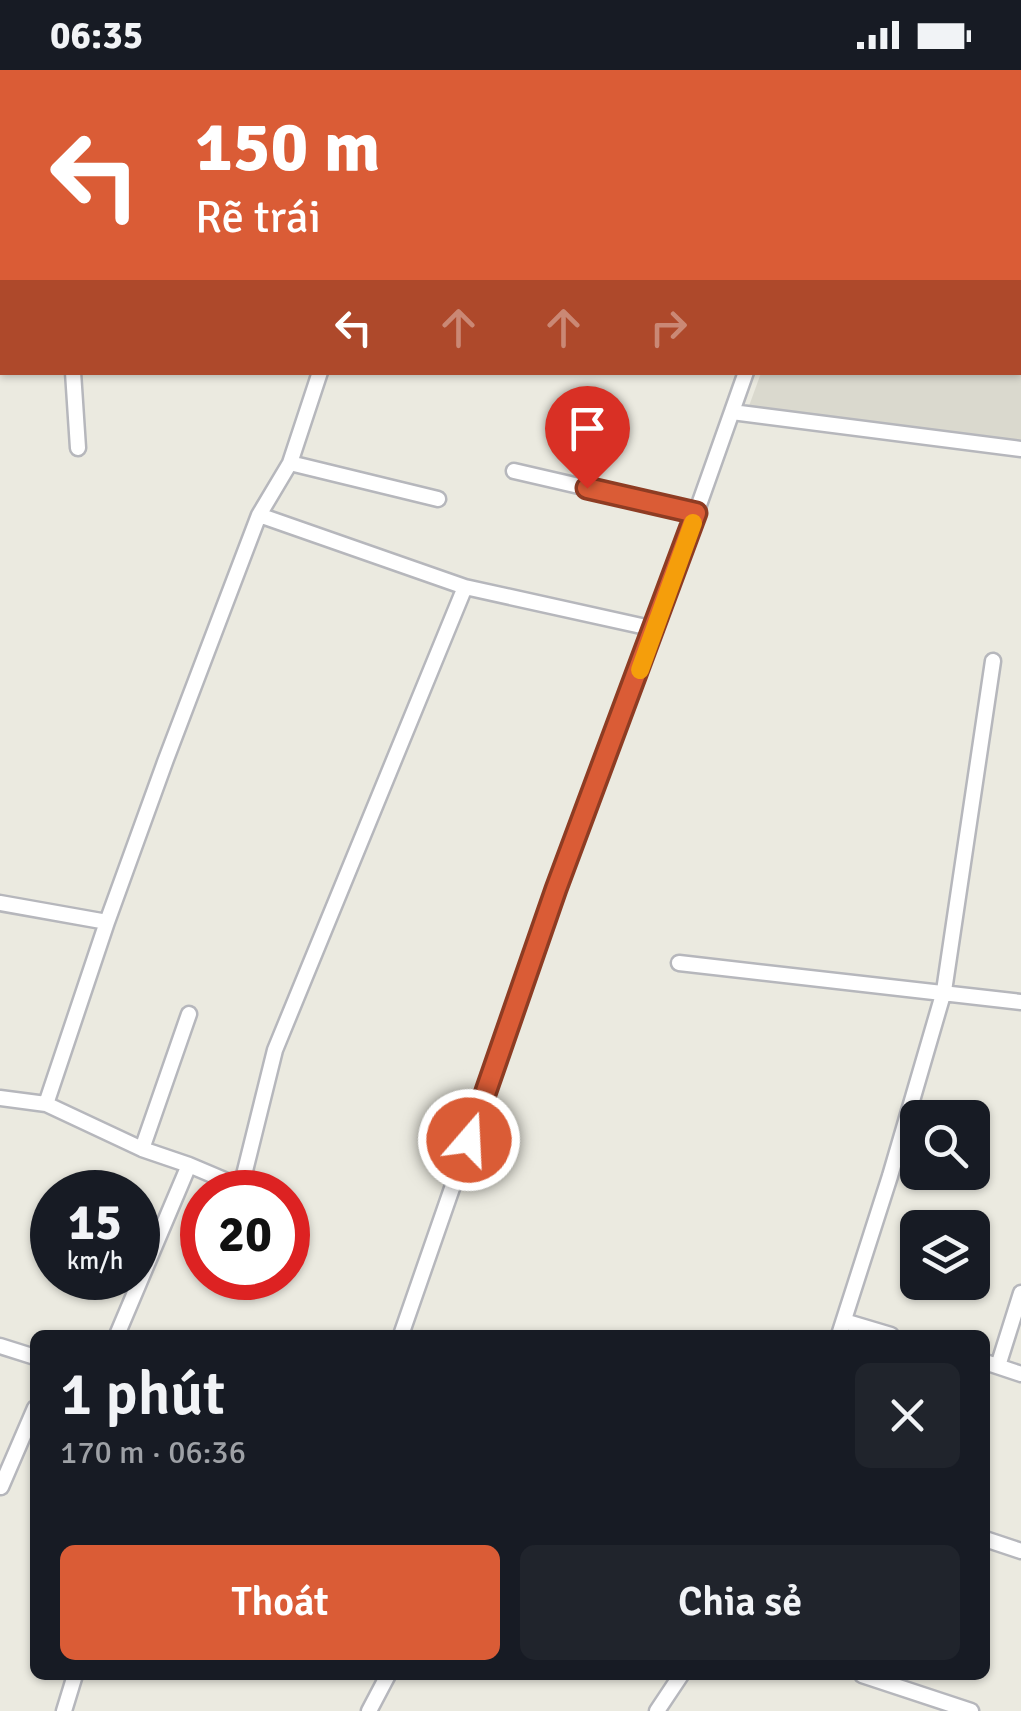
<!DOCTYPE html>
<html lang="vi">
<head>
<meta charset="utf-8">
<style>
  body { margin:0; font-family:Signika,sans-serif; background:#20242c; color:#f1f3f6; height:100vh; display:flex; flex-direction:column; font-size:38px; white-space:nowrap }
  * { box-sizing:border-box; margin:0 }
  p { font-size:32px; color:#9ea1a6 }
  .icon { flex:none; width:55px; height:55px; fill:none; stroke:currentColor; stroke-width:2; stroke-linecap:round; stroke-linejoin:round }
  .map { position:relative; flex:1; overflow:hidden }
  .side { position:absolute; left:30px; top:1260px; width:960px; height:350px; display:flex; flex-direction:column; background:#171b24; border-radius:15px; box-shadow:0 2px 8px #0004 }
  .side>* { flex:none }
  .hud { position:absolute; left:0px; top:0px; width:1022px; height:305px; box-shadow:0 2px 8px #0004; background:#da5c36; color:#fff; overflow:hidden }
  .buttons { position:absolute; left:900px; top:1030px; display:grid; gap:20px }
  .buttons a { display:grid; place-items:center; width:90px; height:90px; border-radius:15px; background:#171b24; box-shadow:0 2px 8px #0004; font-size:50px }
  .speed { position:absolute; left:30px; top:1100px; display:flex; gap:20px; font-size:50px; font-weight:700; text-align:center }
  .speed>* { display:grid; place-content:center; width:130px; height:130px; border-radius:50%; background:#171b24; box-shadow:0 2px 8px #0004; line-height:1 }
  .speed small { font-size:25px; font-weight:400 }
  .speed .limit { border:15px solid #d22; background:#fff; color:#111 }
  .pin { position:absolute; display:grid; place-items:center; width:85px; height:85px; color:#fff; margin:-102px -42px; border-radius:50% 50% 50% 0; rotate:-45deg; box-shadow:0 0 10px #0007 }
  .pin .icon { rotate:45deg }
  .me { position:absolute; width:110px; margin:-55px; rotate:19deg; stroke-linejoin:round; filter:drop-shadow(0 0 8px #0008) }
  .turn { display:flex; align-items:center; gap:35px; height:210px; padding:0 30px; font-size:45px }
  .turn .icon { width:130px; height:130px; stroke-width:2.5 }
  .turn b { display:block; font-size:70px; line-height:85px }
  .lanes { display:flex; align-items:center; height:95px; padding:0 30px; background:#0003; justify-content:center; gap:50px; direction:ltr }
  .lanes .off { opacity:.35 }
  .round { display:grid; place-items:center; flex:none; width:105px; height:105px; border-radius:15px; background:#20242c }
  .summary { display:flex; align-items:center; justify-content:space-between; height:170px; padding:0 30px }
  h1 { font-size:60px; font-weight:600; line-height:75px }
  .primary-button { display:flex; gap:20px; margin-top:auto; padding:20px 30px }
  .primary-button a { flex:1; height:115px; border-radius:15px; background:#da5c36; color:#fff; font-size:40px; font-weight:600; line-height:115px; text-align:center }
  .primary-button a+a { background:#20242c; color:#f1f3f6 }
  .status { display:flex; justify-content:space-between; align-items:center; height:70px; padding:0 50px; background:#171b24; direction:ltr }
  .status svg { height:28px; fill:currentColor }
  .map>svg:first-child { display:block }
  .education { fill:#dad9ce }
  .building { fill:#c6c4bd; stroke:#cfccbf; stroke-width:2.5 }
  .lines { fill:none; stroke-linecap:round; stroke-linejoin:round }
  .lane-casing { stroke:#b6b7bc; stroke-width:19 }
  .lane { stroke:#fff; stroke-width:14 }
  .route-casing { stroke:#8e3c23; stroke-width:25 }
  .route { stroke:#da5c36; stroke-width:18 }
  .slow { stroke:#f59e0b; stroke-width:18 }
</style>
</head>
<body>
<div class="status"><b>06:35</b><svg viewBox="0 0 49 12"><path d="M0 12V9h3v3zM5 12V6h3v6zM10 12V3h3v9zM15 12V0h3v12zM26 1h20v11H26zM47 4h2v5h-2z"/></svg></div>
<div class="map">
<svg width="1021" height="1641" viewBox="0 0 1021 1641">
  <rect width="100%" height="100%" fill="#ebeae0"/>
  <path class="education" d="M871,0h150v371l-272,-35 12,-33 259,-1v-300h-150z"/>
  <path class="building" d="M953,0h68l-1,77v-75h-68z"/>
  <g class="lines">
    <defs>
      <path id="lane" d="M217,0v2
        M432,2l1,-2
        M853,2l1,-2
        M0,221h2
        M73,302l5,76
        M732,342l289,37
        M290,393l148,36
        M514,401l182,42
        M259,445l206,72
        M0,833l107,19
        M679,893l342,39
        M0,1028l46,6 96,45 47,16 -72,170
        M46,1034l61,-182 58,-160 94,-247 31,-52 30,-91
        M142,1079l47,-135
        M189,1095l52,22 34,-137 190,-463 190,42
        M844,1251l47,14
        M401,1265l155,-446 99,-260 91,-257
        M839,1265l51,-159 54,-185 49,-330
        M0,1276l35,11
        M985,1292l36,12
        M998,1296l23,-73
        M1,1417l34,-79
        M985,1469l36,12
        M862,1605l109,36
        M64,1641l11,-36
        M369,1641l19,-36
        M657,1641l24,-36"/>
    </defs>
    <use href="#lane" class="lane-casing"/>
    <use href="#lane" class="lane"/>
  </g>
  <g class="lines">
    <defs>
      <path id="route" d="M469,1070l87,-251 140,-376 -109,-25"/>
    </defs>
    <use href="#route" class="route-casing"/>
    <use href="#route" class="route"/>
    <path class="slow" d="M640,600l53,-147"/>
  </g>
</svg>
<div class="buttons">
<a><svg class="icon" aria-label="search" viewBox="0 0 24 24"><circle cx="10" cy="10" r="6"/><path d="M15 15l6 6"/></svg></a>
<a><svg class="icon" aria-label="layers" viewBox="0 0 24 24"><path d="M12 4l9 5-9 5-9-5zM3 14l9 5 9-5"/></svg></a>
</div>
<div class="speed"><div>15<small>km/h</small></div><div class="limit">20</div></div>
<div class="pin" style="left:587px;top:418px;background:#d93025"><svg class="icon" aria-label="arrive" viewBox="0 0 24 24"><path d="M6 21V4h12l-3 4 3 4H6"/></svg></div>
<svg class="me" style="left:469px;top:1070px" viewBox="-20 -20 40 40"><circle r="17" fill="#da5c36" stroke="#fff" stroke-width="3"/><path d="M0-11L8 9 0 5-8 9z" fill="#fff"/></svg>
<div class="hud">
<div class="turn"><svg class="icon" aria-label="left" viewBox="0 0 24 24"><path d="M17 20v-9H6M10 6l-5 5 5 5"/></svg><div><b>150 m</b>Rẽ trái</div></div>
<div class="lanes"><svg class="icon" aria-label="left" viewBox="0 0 24 24"><path d="M17 20v-9H6M10 6l-5 5 5 5"/></svg><svg class="icon off" aria-label="ahead" viewBox="0 0 24 24"><path d="M12 20V5M6 11l6-6 6 6"/></svg><svg class="icon off" aria-label="ahead" viewBox="0 0 24 24"><path d="M12 20V5M6 11l6-6 6 6"/></svg><svg class="icon off" aria-label="right" viewBox="0 0 24 24"><path d="M7 20v-9h11M14 6l5 5-5 5"/></svg></div>
</div>
<section class="side">
<div class="summary"><div><h1>1 phút</h1><p>170 m · 06:36</p></div><a class="round"><svg class="icon" aria-label="close" viewBox="0 0 24 24"><path d="M6 6l12 12M18 6L6 18"/></svg></a></div>
<div class="primary-button"><a>Thoát</a><a>Chia sẻ</a></div>
</section>
</div>
</body>
</html>
